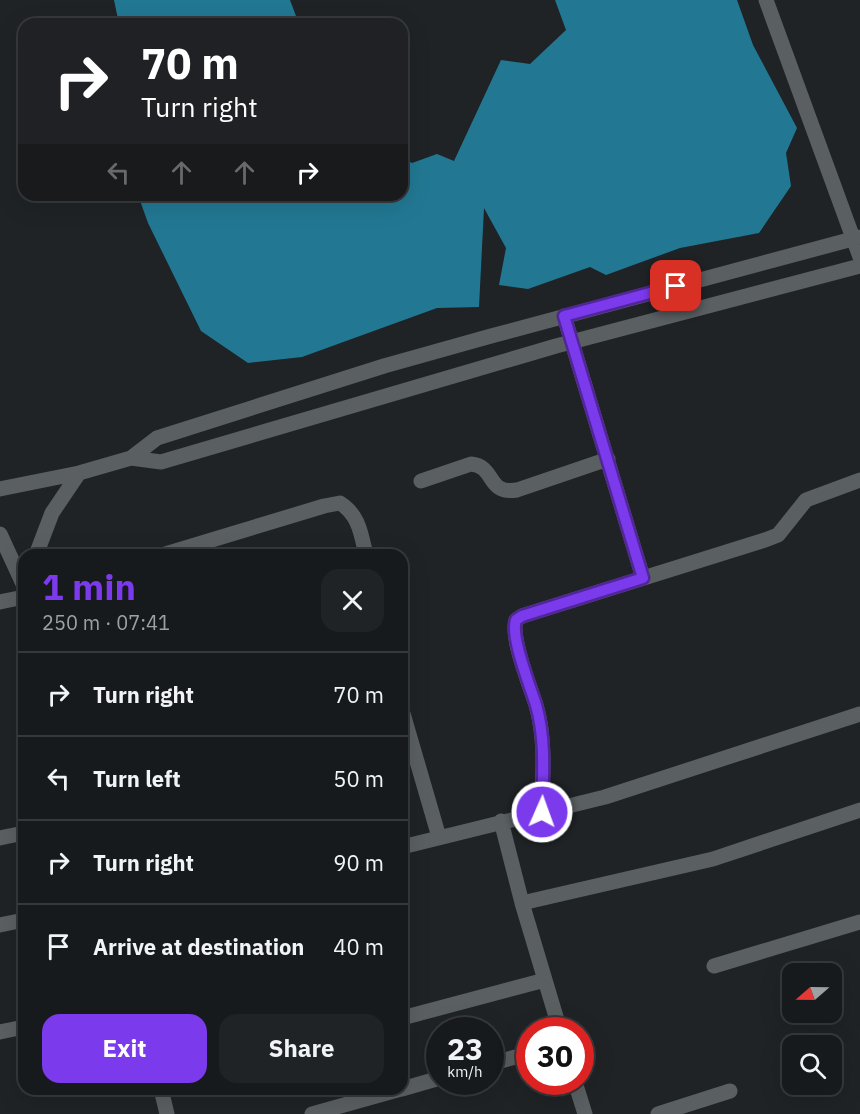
<!DOCTYPE html>
<html lang="en">
<head>
<meta charset="utf-8">
<style>
  body { margin:0; font-family:"IBM Plex Sans",sans-serif; background:#202325; color:#f1f3f6; height:100vh; display:flex; flex-direction:column; font-size:22px; white-space:nowrap }
  * { box-sizing:border-box; margin:0 }
  p { font-size:20px; color:#9ea1a3 }
  .icon { flex:none; width:33px; height:33px; fill:none; stroke:currentColor; stroke-width:2; stroke-linecap:round; stroke-linejoin:round }
  .map { position:relative; flex:1; overflow:hidden }
  .details { position:absolute; left:18px; top:549px; width:390px; height:546px; display:flex; flex-direction:column; background:#171a1c; border-radius:18px; box-shadow:0 6px 24px #0002,0 0 0 2px #36383b }
  .details>* { flex:none }
  .hud { position:absolute; left:18px; top:18px; width:390px; height:183px; border-radius:18px; box-shadow:0 6px 24px #0002,0 0 0 2px #36383b; background:#202124; color:#fff; overflow:hidden }
  .needle { width:39px; rotate:250deg }
  .tools { position:absolute; left:782px; top:963px; display:grid; gap:12px }
  .tools a { display:grid; place-items:center; width:60px; height:60px; border-radius:12px; background:#171a1c; box-shadow:0 6px 24px #0002,0 0 0 2px #36383b; font-size:30px }
  .speed { position:absolute; left:426px; top:1017px; display:flex; gap:12px; font-size:30px; font-weight:700; text-align:center }
  .speed>* { display:grid; place-content:center; width:78px; height:78px; border-radius:50%; background:#171a1c; box-shadow:0 6px 24px #0002,0 0 0 2px #36383b; line-height:1 }
  .speed small { font-size:15px; font-weight:400 }
  .speed .limit { border:9px solid #d22; background:#fff; color:#111 }
  .pin { position:absolute; display:grid; place-items:center; width:51px; height:51px; color:#fff; margin:-26px; border-radius:12px; box-shadow:0 3px 9px #0006 }
  .me { position:absolute; width:66px; margin:-33px; rotate:2deg; stroke-linejoin:round; filter:drop-shadow(0 0 4px #0008) }
  .turn { display:flex; align-items:center; gap:21px; height:126px; padding:0 24px; font-size:27px }
  .turn .icon { width:78px; height:78px; stroke-width:2.5 }
  .turn b { display:block; font-size:42px; line-height:51px }
  .lanes { display:flex; align-items:center; height:57px; padding:0 24px; background:#0003; justify-content:center; gap:30px; direction:ltr }
  .lanes .off { opacity:.35 }
  .round { display:grid; place-items:center; flex:none; width:63px; height:63px; border-radius:18px; background:#202325 }
  .summary { display:flex; align-items:center; justify-content:space-between; height:102px; padding:0 24px }
  h1 { font-size:36px; font-weight:700; line-height:45px; color:#7c3aed }
  .button { display:flex; gap:12px; margin-top:auto; padding:12px 24px }
  .button a { flex:1; height:69px; border-radius:18px; background:#7c3aed; color:#fff; font-size:24px; font-weight:700; line-height:69px; text-align:center }
  .button a+a { background:#202325; color:#f1f3f6 }
  ul { padding:0; list-style:none }
  li { display:flex; align-items:center; gap:18px; height:84px; padding:0 24px; border-top:2px solid #36383b }
  li div { flex:1 }
  li b { display:block; font-size:22px }
  li em { font-style:normal }
  .map>svg:first-child { display:block }
  .water { fill:#227893 }
  .lines { fill:none; stroke-linecap:round; stroke-linejoin:round }
  .minor { stroke:#5a5f61; stroke-width:15 }
  .route-casing { stroke:#51269a; stroke-width:15 }
  .route { stroke:#7c3aed; stroke-width:10 }
</style>
</head>
<body>
<div class="map">
<svg width="860" height="1114" viewBox="0 0 860 1114">
  <rect width="100%" height="100%" fill="#1f2325"/>
  <path class="water" d="M114,0h176l9,24h-180z
    M555,0h182l16,45 44,83 -11,25 5,33 -32,47 -79,15 -74,27 -16,-8 -62,22 -29,-4 7,-37 -22,-40 -5,99 -42,1 -135,49 -54,6 -47,-32 -53,-108 -10,-28h264v-37l10,5 25,-9 17,7 47,-101 29,4 36,-34z"/>
  <g class="lines">
    <path class="minor" d="M766,0l94,257
      M564,316l79,262
      M131,458l30,4 395,-116 304,-80
      M421,481l50,-17c25,2 15,31 46,26l91,-31
      M0,489l79,-16 52,-15 26,-20 227,-72 107,-30 369,-99
      M0,534l24,52
      M36,555l16,-42 27,-40
      M162,555l162,-49 16,-3c19,12 21,31 26,52
      M0,602l24,-5
      M402,710l37,127
      M541,812c2,-35 5,-73 -5,-107 -6,-19 -26,-68 -20,-85l6,-4 243,-76 13,-5 28,-35 54,-20
      M501,821l21,82 38,127
      M0,838l24,-5
      M402,847l203,-50 255,-83
      M522,903l191,-44 147,-49
      M0,925l24,-5
      M714,966l146,-44
      M402,1018l143,-38
      M0,1032l24,-5
      M490,1064l40,-11
      M575,1082l10,32
      M161,1089l6,25
      M402,1089l38,-11
      M312,1114l89,-25
      M658,1114l72,-23"/>
  </g>
  <g class="lines">
    <defs>
      <path id="route" d="M542,812c1,-35 4,-73 -6,-107 -6,-19 -26,-69 -20,-85l6,-4 121,-38 -79,-262 112,-30"/>
    </defs>
    <use href="#route" class="route-casing"/>
    <use href="#route" class="route"/>
  </g>
</svg>
<div class="tools">
<a><svg class="needle" viewBox="-14 -14 28 28"><path d="M0-13l5 13h-10z" fill="#e53935"/><path d="M0 13l5-13h-10z" fill="#9ea1a3"/></svg></a>
<a><svg class="icon" aria-label="search" viewBox="0 0 24 24"><circle cx="10" cy="10" r="6"/><path d="M15 15l6 6"/></svg></a>
</div>
<div class="speed"><div>23<small>km/h</small></div><div class="limit">30</div></div>
<div class="pin" style="left:676px;top:286px;background:#d93025"><svg class="icon" aria-label="arrive" viewBox="0 0 24 24"><path d="M6 21V4h12l-3 4 3 4H6"/></svg></div>
<svg class="me" style="left:542px;top:812px" viewBox="-20 -20 40 40"><circle r="17" fill="#7c3aed" stroke="#fff" stroke-width="3"/><path d="M0-11L8 9 0 5-8 9z" fill="#fff"/></svg>
<div class="hud">
<div class="turn"><svg class="icon" aria-label="right" viewBox="0 0 24 24"><path d="M7 20v-9h11M14 6l5 5-5 5"/></svg><div><b>70 m</b>Turn right</div></div>
<div class="lanes"><svg class="icon off" aria-label="left" viewBox="0 0 24 24"><path d="M17 20v-9H6M10 6l-5 5 5 5"/></svg><svg class="icon off" aria-label="ahead" viewBox="0 0 24 24"><path d="M12 20V5M6 11l6-6 6 6"/></svg><svg class="icon off" aria-label="ahead" viewBox="0 0 24 24"><path d="M12 20V5M6 11l6-6 6 6"/></svg><svg class="icon" aria-label="right" viewBox="0 0 24 24"><path d="M7 20v-9h11M14 6l5 5-5 5"/></svg></div>
</div>
<section class="details">
<div class="summary"><div><h1>1 min</h1><p>250 m · 07:41</p></div><a class="round"><svg class="icon" aria-label="close" viewBox="0 0 24 24"><path d="M6 6l12 12M18 6L6 18"/></svg></a></div>
<ul>
<li><svg class="icon" aria-label="right" viewBox="0 0 24 24"><path d="M7 20v-9h11M14 6l5 5-5 5"/></svg><div><b>Turn right</b></div><em>70 m</em></li>
<li><svg class="icon" aria-label="left" viewBox="0 0 24 24"><path d="M17 20v-9H6M10 6l-5 5 5 5"/></svg><div><b>Turn left</b></div><em>50 m</em></li>
<li><svg class="icon" aria-label="right" viewBox="0 0 24 24"><path d="M7 20v-9h11M14 6l5 5-5 5"/></svg><div><b>Turn right</b></div><em>90 m</em></li>
<li><svg class="icon" aria-label="arrive" viewBox="0 0 24 24"><path d="M6 21V4h12l-3 4 3 4H6"/></svg><div><b>Arrive at destination</b></div><em>40 m</em></li>
</ul>
<div class="button"><a>Exit</a><a>Share</a></div>
</section>
</div>
</body>
</html>
